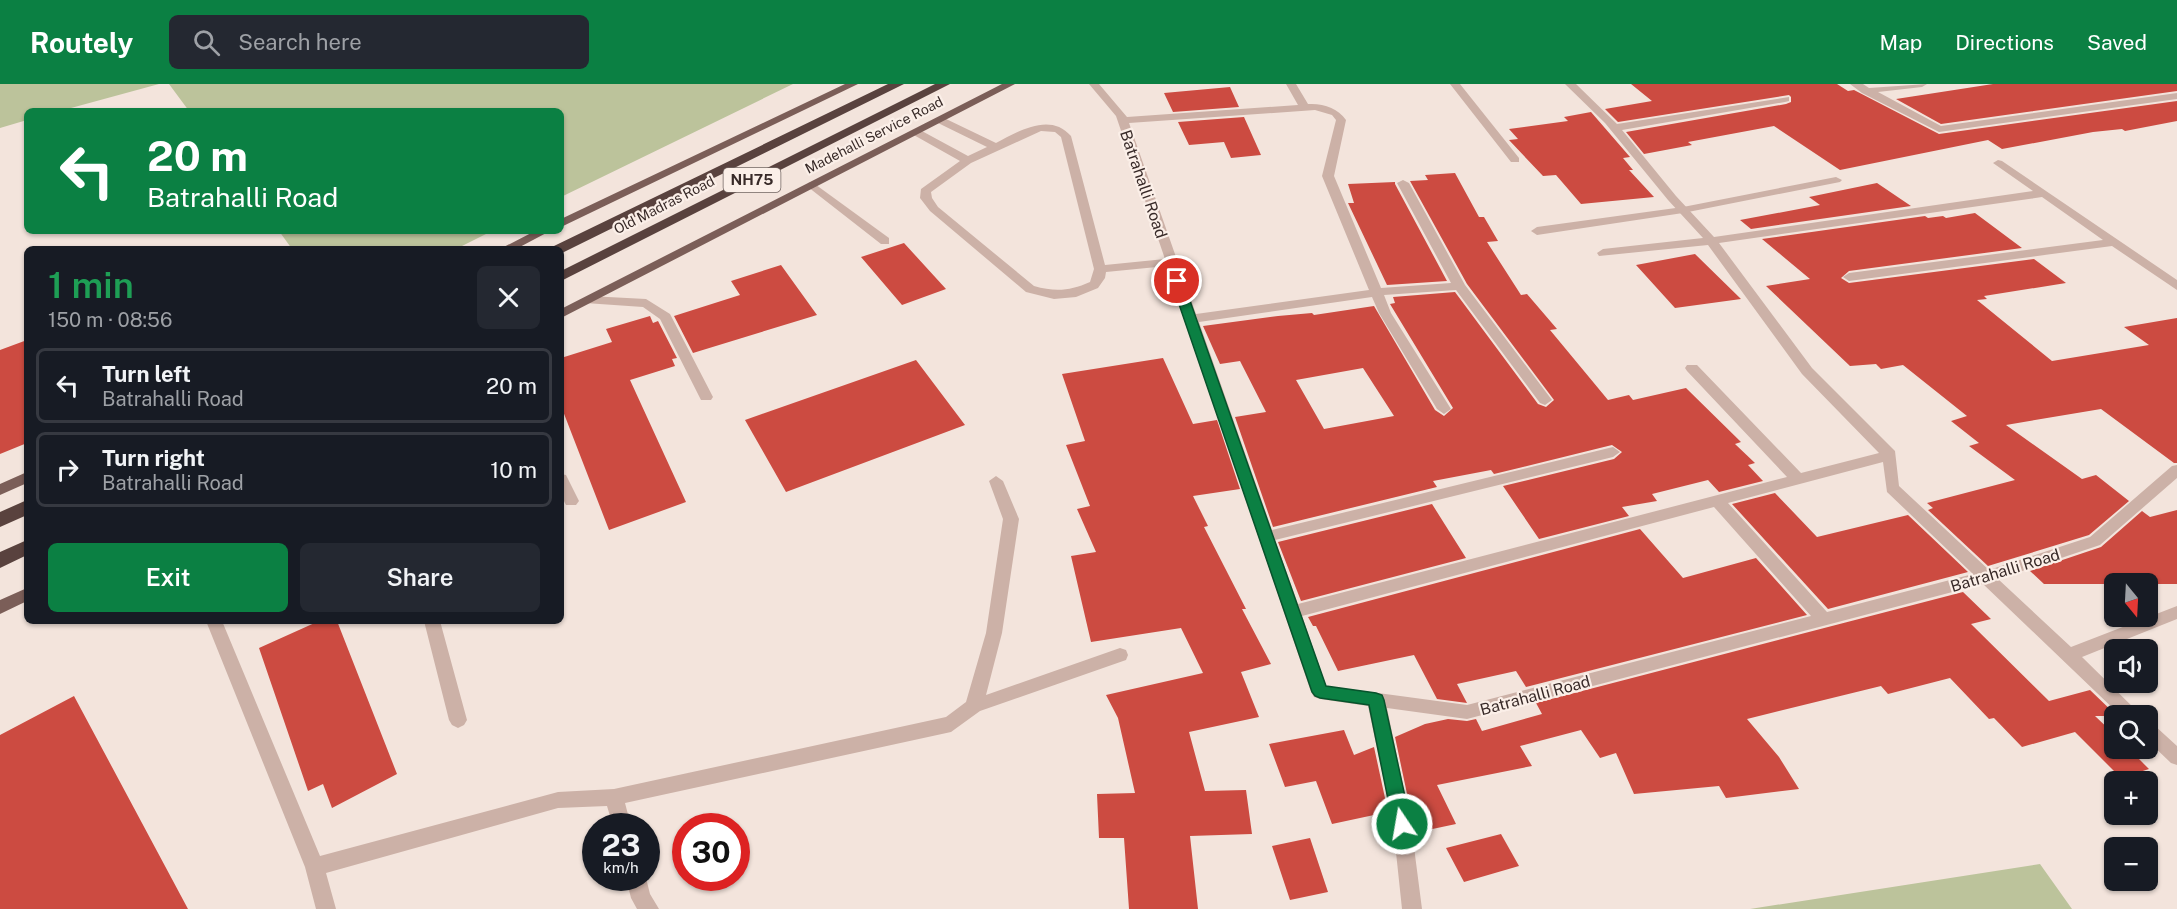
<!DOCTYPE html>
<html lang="en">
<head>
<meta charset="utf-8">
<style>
  body { margin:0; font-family:"Public Sans",sans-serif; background:#242831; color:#f1f3f6; height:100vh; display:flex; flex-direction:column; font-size:22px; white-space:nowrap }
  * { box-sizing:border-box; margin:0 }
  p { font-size:20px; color:#9ea1a6 }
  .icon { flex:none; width:33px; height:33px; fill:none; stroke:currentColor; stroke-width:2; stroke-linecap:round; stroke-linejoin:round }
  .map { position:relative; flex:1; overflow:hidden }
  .drawer { position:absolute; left:24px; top:162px; width:540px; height:378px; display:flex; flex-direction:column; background:#171b24; border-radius:9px; box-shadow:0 2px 4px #0004 }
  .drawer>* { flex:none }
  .guide { position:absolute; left:24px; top:24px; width:540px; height:126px; border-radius:9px; box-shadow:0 2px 4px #0004; background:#0b8043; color:#fff; overflow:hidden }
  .needle { width:39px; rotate:162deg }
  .controls { position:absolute; left:2104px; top:489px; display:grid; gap:12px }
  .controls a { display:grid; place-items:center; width:54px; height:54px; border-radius:9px; background:#171b24; box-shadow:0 2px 4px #0004; font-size:30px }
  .speed { position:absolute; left:582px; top:729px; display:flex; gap:12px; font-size:30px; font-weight:700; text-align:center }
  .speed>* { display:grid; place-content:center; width:78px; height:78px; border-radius:50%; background:#171b24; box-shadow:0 2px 4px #0004; line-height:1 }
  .speed small { font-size:15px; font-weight:400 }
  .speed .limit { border:9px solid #d22; background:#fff; color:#111 }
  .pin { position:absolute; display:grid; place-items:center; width:51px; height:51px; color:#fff; margin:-26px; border:3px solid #fff; border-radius:50%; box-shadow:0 2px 6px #0007 }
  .me { position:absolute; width:66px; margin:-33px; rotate:348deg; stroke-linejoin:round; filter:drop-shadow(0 0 4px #0008) }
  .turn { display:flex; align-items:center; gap:21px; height:126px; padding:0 24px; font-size:27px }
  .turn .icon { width:78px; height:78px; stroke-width:2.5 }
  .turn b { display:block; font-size:42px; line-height:51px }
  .round { display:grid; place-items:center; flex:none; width:63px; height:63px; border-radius:9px; background:#242831 }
  .headline { display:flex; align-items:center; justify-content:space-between; height:102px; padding:0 24px }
  h1 { font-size:36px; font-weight:600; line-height:45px; color:#1e9e55 }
  .primary-button { display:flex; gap:12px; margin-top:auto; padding:12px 24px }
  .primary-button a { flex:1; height:69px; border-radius:9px; background:#0b8043; color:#fff; font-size:24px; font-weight:600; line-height:69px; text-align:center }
  .primary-button a+a { background:#242831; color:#f1f3f6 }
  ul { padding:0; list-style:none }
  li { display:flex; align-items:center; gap:18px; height:75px; margin:0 12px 9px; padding:0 12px; border:3px solid #363941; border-radius:9px }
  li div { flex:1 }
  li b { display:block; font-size:22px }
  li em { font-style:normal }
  header { display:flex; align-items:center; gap:36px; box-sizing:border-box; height:84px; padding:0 30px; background:#0b8043; color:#fff }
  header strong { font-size:28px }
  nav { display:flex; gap:33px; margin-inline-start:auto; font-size:21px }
  .search { width:420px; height:54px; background:#242831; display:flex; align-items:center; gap:15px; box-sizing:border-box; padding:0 21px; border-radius:9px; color:#9ea1a6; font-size:22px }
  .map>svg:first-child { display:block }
  .green { fill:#bcc39b }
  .building { fill:#cc4b41; fill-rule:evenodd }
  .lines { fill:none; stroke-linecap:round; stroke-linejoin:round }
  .lane { fill:#ccb1a7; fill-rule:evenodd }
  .street { fill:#ccb1a7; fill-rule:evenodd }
  .primary { fill:#7b5e58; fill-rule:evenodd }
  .highway { fill:#59423e; fill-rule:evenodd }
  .route { fill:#0b8043; stroke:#07532c; stroke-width:1.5 }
  .labels { text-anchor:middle; stroke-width:4.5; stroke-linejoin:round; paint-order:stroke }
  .far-street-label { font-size:14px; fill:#382a28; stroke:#fbefe8 }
  .shield { fill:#fbefe8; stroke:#726562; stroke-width:1.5 }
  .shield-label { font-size:15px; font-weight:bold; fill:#382a28 }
  .street-label { font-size:16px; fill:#382a28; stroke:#fbefe8 }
</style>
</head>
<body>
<header>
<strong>Routely</strong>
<div class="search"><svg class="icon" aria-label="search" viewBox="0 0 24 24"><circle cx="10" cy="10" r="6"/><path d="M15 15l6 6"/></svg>Search here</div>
<nav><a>Map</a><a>Directions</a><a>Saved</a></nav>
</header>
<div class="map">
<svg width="2177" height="825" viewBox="0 0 2177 825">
  <rect width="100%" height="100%" fill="#f3e4dc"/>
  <path class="green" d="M0,0h159l-99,27h-33v9l-27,8z
    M169,0h624l-232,113v-86h-372z
    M279,147h213l-36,18h-164z
    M2040,780l32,45h-322z"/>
  <path class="building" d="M1631,0h206l11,7 6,-1 85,44 238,-33v20l-52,10 -3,-2 -29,3 -91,17 -14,-9 -148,30 -66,-44 -86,16 4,3 -48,9 -18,-22 160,-28 5,-2v-5l-2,-2 -171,27 -13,-13 47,-8z
    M1993,0h184v7l-236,33 -45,-25z
    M1230,3l9,20 -66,5 -9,-19z
    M1591,28l39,45 -7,1 10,12h-4l25,27 -73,7 -25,-29 -13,1 -34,-36 9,-1 -9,-10 59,-8 -4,-4z
    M1244,33l17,38 -30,3 -7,-16 -35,3 -11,-23z
    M1455,89l24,44h5l14,24 -11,1 34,53 6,-1 30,35 -7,1 58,70 21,-5 4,5 53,-12 55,54 -6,2 20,19 -7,2 15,16 -44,11 -11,-12 -56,14 5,7 -35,6 7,9 -90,23 -36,-53 111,-27 8,-7 -10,-7 -118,29 -3,-4 -58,11 4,6 -164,40 -38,-110 31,-5 -26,-51 -20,3 -17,-38 75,-10 34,-3 2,2 60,-9 61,104 9,6 9,-8 -63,-104 5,-1 -2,-6 62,-5 83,112 8,3 8,-7 -87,-116 -57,-103 18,-1 -3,-5zM1363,284l31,48 -70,13 -28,-49z
    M1395,98v2l52,97 -60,4 -39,-82h6l-6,-19z
    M1877,99l34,23 -160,23 -11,-9 80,-15 -11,-8z
    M1975,129l47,35 -173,23 -8,7 8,5 185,-24 32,24 -82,13 3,3 -10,1 75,61 97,-16 -25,-18 53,-9v145h-3l-73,-54 -95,16 76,54 14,-4 33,26 -40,34 -101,31 -60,-56 5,-2 -6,-5 88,-23 -46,-34 10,-3 -28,-22 16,-5 -64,-51 -22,4 -5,-5 -26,2 -84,-80 44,-7 -48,-40 163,-23 3,2 15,-2 3,2z
    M904,159l42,46 -44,16 -41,-48z
    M1695,170l46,45 -66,9 -39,-43z
    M781,181l36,50 -124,38 -19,-37 66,-21 -9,-14z
    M650,232l3,7 5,-2 19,37 -5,1 3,7 -45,14 56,122 -77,28 -48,-124v-48l51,-16 -6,-13z
    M27,256v103l-27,11v-104z
    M1163,274l30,66 24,-4 23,69 -47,7 15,30 -4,1 42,82h-4l29,55 -30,8 18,45 -70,15 16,59 41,-1 6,44 -62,2 8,73h-69l-5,-71h-25l-2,-44 38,-1 -17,-75 -12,-23 97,-22 -22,-45 -90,14 -20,-86 25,-4 -19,-43 13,-3 -24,-61 19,-4 -23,-67z
    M916,276l49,65 -179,67 -41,-72z
    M1775,409l42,44 91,-22 60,57 -140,37 -96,-105z
    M1432,420l34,54 -165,43 -23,-59z
    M2177,426v74h-133l-14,-13 71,-24 41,-36 8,6z
    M1640,445l43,49 73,-20 51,57 -281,72 -10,-16 -59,13 10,19 -30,-4 -23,-44 -76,16 -22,-45h-3l-5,-9z
    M1963,508l28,27 -20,5 78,77 41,-11 27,26h-22l20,19v13h13l21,21 -28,9 -46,-46 -53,15 -28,-29 -5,1 -39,-41 -62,16 -7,-8 -134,33 32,38 20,32 -73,9 -7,-12 -85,8 -18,-41 -16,5 -19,-28 -61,16 12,20 -95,19 19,39 -33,7 -10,-24 -3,1 -15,-71 30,-13 23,-5 19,2 9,-2 6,12 60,-17 -6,-11z
    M319,537h18l60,153 -65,34 -9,-24 -15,7 -49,-143z
    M74,612l114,213h-188v-174z
    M1344,646l10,25 20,-8 14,65 -56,12 -16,-43 -31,6 -16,-43z
    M1501,750l18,32 -55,16 -18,-34z
    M1310,754l18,54 -38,8 -18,-54z"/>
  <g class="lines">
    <path class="lane" d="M1836,93l6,3 -2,2 -157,31 -146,22 -6,-4 6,-4 146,-20z
      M812,98l77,56v6h-8l-73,-57v-4z
      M589,212l57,3 24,15 43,83 -2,3h-10l-41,-81 -17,-12 -58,-4 -2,-3z
      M561,390l5,1 13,26 -3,4h-10c-6,-10 -5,-20 -5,-31z
      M424,537h16l27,99 -3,5 -6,3 -6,-3 -3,-5z"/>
    <path class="street" d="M1089,0h10l28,33 171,-12 -12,-21h10l12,20c15,-1 30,4 38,16l-12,56 47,112 70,-5 -54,-100 6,-3 6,3 56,102 87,115 -7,5 -5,-2 -84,-113 -72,5 7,18 60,96 -7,5 -7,-5 -58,-96 -7,-16 -173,25 73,208 341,-83 7,5 -7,5 -338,83 23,64 489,-127 -100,-106 -2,-3 2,-3h10l104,108 78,-20 -77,-79 -94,-129 -109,11 -2,-3 6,-4 100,-11 -35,-38 -63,-77 -40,-39h11l41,40 172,-27v4l-4,1 -163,28 54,66 38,41 319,-46 -40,-28 5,-3 4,1 175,119v10l-65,-44 -263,35 -6,-4 6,-4 254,-33 -61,-43 -323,46 93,125 83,83 4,35 90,84 101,-33 82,-71 5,-1v13l-77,67 -102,34 73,68 106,-41v13l-95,38 60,59h-21l-138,-132 -516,135 -80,-11 24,116 11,85h-20l-9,-85 -25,-118 -48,-7 -6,-2 -3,-5 -144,-426 -61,6 -1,6 -7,10 -22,9 -22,2 -28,-7 -96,-81 -10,-13 1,-9 39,-28 -48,-27v-4h8l48,26 19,-9 -51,-25v-4h8l52,25c23,-12 54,-31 75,-7l34,129 60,-6 -49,-143zM1315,26l17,5 4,5 -14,56 47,114 -173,24 -67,-191zM1041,47l14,1 6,5 33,132 -4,13c-20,9 -35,10 -56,4l-96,-79 -6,-9 -1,-6 40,-29zM1883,378l4,30 86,82 -146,38 -99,-109zM1714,423l97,109 -344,89 -141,-19 -24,-70z
      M1450,0h10l59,74v4h-8z
      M1850,0h13l6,4 58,-4 -5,3 -44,5 63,34 236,-33v6l-238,33 -77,-39z
      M996,392l7,5 16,38 -17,114 -16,62 134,-47 6,2 2,5 -2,5 -146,51 -29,21 -326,71 6,23h-18l-6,-20 -49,2 -232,65 10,36h-20l-11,-42 -99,-246h16l98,235 238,-64 56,-3 332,-72 20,-15 20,-69 17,-114 -14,-38z
      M2148,638l6,3 23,21v19l-6,-2 -23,-22z
      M626,794h20l4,16 9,15h-22l-6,-11z"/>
    <path class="primary" d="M845,0h13l-297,143v-8z
      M1002,0h13l-454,234v-9z
      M535,147h15l-34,18h-16z
      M27,388v11l-27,12v-11z
      M27,504v13l-27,13v-14z"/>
    <path class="highway" d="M888,0h16l-340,168 -3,1v-4h-9l2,-3z
      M935,0h15l-389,197v-10z
      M27,416v15l-27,12v-15z
      M27,456v15l-27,13v-16z"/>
  </g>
  <path class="route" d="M1177,194l6,3 143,405 50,7 6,2 2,5 27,124 -3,5 -6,2 -6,-2 -3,-5 -24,-119 -49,-7 -5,-2 -3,-4 -141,-411z"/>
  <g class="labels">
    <g class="far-street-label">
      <text transform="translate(874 51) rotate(-27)" y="5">Madehalli Service Road</text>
      <text transform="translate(664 121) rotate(-27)" y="5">Old Madras Road</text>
    </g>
    <rect class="shield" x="723.5" y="84" width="57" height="24" rx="4.5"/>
    <g class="shield-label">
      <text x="752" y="101">NH75</text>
    </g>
    <g class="street-label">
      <text transform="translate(1144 100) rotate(71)" y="6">Batrahalli Road</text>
      <text transform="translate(2005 486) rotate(-17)" y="6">Batrahalli Road</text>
      <text transform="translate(1535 611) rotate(-15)" y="6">Batrahalli Road</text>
    </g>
  </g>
</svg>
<div class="controls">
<a><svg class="needle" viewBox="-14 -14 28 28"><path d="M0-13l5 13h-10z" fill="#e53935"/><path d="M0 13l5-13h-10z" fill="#9ea1a6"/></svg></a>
<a><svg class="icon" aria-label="sound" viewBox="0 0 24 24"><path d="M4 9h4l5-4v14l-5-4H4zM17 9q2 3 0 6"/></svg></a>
<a><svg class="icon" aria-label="search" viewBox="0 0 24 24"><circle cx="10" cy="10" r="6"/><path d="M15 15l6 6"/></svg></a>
<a>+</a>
<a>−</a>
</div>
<div class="speed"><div>23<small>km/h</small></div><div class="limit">30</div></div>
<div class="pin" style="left:1177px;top:197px;background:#d93025"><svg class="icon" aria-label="arrive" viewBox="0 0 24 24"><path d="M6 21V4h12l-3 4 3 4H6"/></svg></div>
<svg class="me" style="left:1402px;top:740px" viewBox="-20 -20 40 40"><circle r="17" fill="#0b8043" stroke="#fff" stroke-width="3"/><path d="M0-11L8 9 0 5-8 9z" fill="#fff"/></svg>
<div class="guide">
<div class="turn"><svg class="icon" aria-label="left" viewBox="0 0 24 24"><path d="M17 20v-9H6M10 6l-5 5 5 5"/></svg><div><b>20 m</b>Batrahalli Road</div></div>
</div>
<section class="drawer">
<div class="headline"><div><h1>1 min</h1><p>150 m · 08:56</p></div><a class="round"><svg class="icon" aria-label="close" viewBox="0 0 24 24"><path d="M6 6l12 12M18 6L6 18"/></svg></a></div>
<ul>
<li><svg class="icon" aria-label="left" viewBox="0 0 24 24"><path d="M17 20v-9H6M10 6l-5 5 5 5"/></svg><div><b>Turn left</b><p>Batrahalli Road</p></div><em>20 m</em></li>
<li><svg class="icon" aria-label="right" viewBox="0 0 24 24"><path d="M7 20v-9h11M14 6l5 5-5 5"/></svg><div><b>Turn right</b><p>Batrahalli Road</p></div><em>10 m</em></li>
</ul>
<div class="primary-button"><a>Exit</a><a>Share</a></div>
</section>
</div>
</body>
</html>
